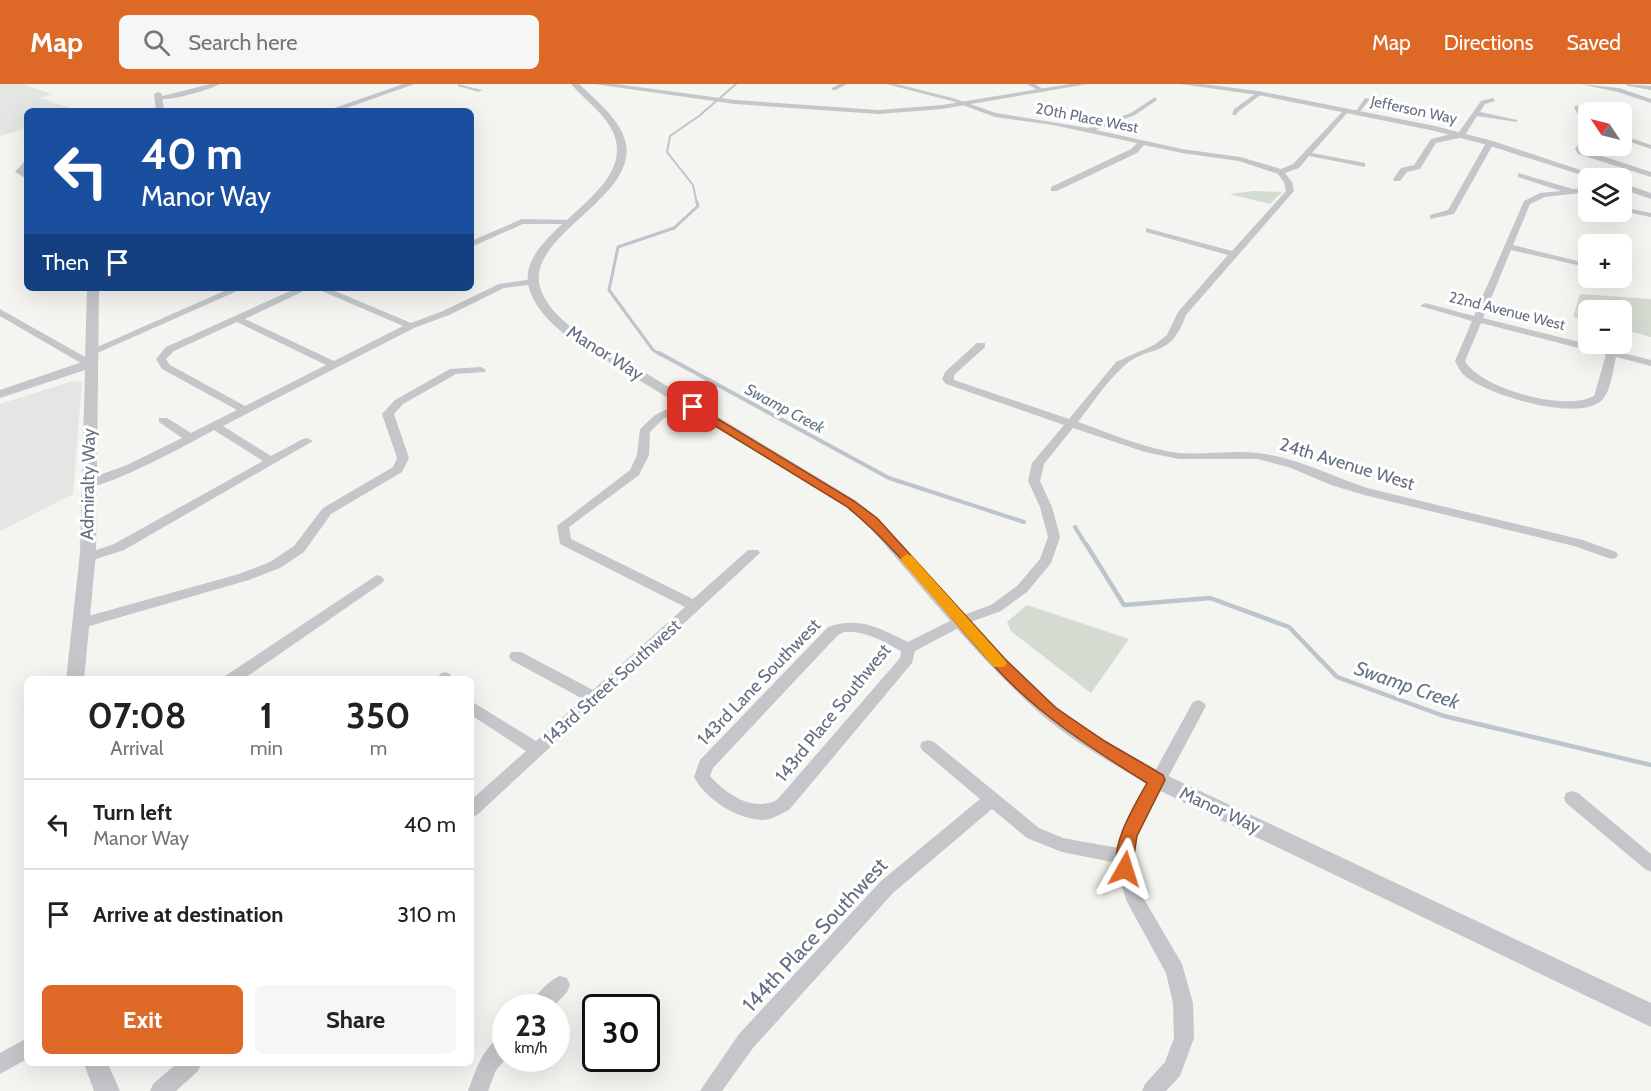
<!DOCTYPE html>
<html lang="en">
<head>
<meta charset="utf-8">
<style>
  body { margin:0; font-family:Cabin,sans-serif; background:#f6f6f6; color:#222; height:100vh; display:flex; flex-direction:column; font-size:22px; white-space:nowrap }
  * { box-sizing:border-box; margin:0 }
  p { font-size:20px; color:#767676 }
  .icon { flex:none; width:33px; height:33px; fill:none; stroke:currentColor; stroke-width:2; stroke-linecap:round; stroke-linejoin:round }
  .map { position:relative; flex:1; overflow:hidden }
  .side { position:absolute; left:24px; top:592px; width:450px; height:390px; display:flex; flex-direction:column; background:#fff; border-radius:9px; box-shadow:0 6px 24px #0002 }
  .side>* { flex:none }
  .top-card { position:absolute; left:24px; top:24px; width:450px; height:183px; border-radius:9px; box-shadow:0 6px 24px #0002; background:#1a4fa0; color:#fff; overflow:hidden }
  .needle { width:39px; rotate:305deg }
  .tools { position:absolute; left:1578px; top:18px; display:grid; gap:12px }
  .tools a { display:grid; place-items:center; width:54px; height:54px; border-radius:9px; background:#fff; box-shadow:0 6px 24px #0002; font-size:30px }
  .speed { position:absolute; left:492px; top:910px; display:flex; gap:12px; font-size:30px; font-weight:700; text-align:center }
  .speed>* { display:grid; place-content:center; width:78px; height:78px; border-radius:50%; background:#fff; box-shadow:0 6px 24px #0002; line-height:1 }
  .speed small { font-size:15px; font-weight:400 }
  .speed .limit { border:3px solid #111; border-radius:9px; background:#fff; color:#111 }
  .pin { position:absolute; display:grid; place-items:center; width:51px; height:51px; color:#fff; margin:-26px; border-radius:12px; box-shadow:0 3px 9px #0006 }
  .me { position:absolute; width:66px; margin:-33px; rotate:6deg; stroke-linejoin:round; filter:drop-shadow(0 0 4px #0008) }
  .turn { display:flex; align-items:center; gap:21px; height:126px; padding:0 18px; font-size:27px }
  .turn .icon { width:78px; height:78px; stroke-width:2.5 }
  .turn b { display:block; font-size:42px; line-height:51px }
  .then { display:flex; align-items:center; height:57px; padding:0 18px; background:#0003; gap:12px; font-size:22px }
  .eta { display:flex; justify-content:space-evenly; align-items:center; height:102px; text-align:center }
  .eta b { font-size:36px; font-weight:700; line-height:42px }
  .primary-button { display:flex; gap:12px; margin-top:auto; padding:12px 18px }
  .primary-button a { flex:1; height:69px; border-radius:9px; background:#de6926; color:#fff; font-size:24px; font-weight:700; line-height:69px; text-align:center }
  .primary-button a+a { background:#f6f6f6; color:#222 }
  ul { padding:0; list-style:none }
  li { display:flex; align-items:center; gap:18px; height:90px; padding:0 18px; border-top:2px solid #e0e0e0 }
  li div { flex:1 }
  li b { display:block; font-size:22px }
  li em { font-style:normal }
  header { display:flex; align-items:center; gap:36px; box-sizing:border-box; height:84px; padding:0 30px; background:#de6926; color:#fff }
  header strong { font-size:28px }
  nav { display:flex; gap:33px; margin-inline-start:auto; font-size:21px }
  .search { width:420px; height:54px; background:#f6f6f6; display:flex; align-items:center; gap:15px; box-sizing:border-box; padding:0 21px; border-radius:9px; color:#767676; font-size:22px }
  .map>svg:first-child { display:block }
  .built { fill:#e4e6e4 }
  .green { fill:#d4dbd1 }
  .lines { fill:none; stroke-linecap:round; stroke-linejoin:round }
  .stream-far3 { stroke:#bdc5cc; stroke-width:2 }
  .stream-far2 { stroke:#bdc5cc; stroke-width:3 }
  .stream-far1 { stroke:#bdc5cc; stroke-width:4 }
  .stream { stroke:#bdc5cc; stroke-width:4.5 }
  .minor { fill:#c4c6ca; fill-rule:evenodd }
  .tertiary { fill:#c4c6ca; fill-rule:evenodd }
  .route { fill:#de6926; stroke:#904419; stroke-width:1.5 }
  .slow { fill:#f59e0b }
  .labels { text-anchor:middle; stroke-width:6; stroke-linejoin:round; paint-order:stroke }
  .far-street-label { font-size:15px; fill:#647081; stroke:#fff }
  .far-water-label { font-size:16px; font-style:italic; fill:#647885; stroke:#fff }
  .street-label { font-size:18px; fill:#647081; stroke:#fff }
  .water-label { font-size:20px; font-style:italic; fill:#647885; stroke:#fff }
  .near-street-label { font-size:21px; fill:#647081; stroke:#fff }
</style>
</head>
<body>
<header>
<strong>Map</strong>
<div class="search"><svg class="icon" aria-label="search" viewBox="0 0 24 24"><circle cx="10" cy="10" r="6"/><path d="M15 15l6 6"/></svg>Search here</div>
<nav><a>Map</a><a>Directions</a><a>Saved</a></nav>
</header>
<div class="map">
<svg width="1651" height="1007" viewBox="0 0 1651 1007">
  <rect width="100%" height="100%" fill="#f4f4f0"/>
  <path class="built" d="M0,0h23l28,10 -11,4 40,13h-53v17l-27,8z
    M73,297l9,1 -9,112 -73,37v-127z"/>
  <path class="green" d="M1254,107l28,1 -12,12 -41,-10z
    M1580,210l71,5v38l-29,-8v-19h-34v11l-15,-4z
    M1027,521l102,34 -38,54 -80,-62 -4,-9z"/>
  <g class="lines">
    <path class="stream-far3" d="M697,120l-4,-19 -26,-33 3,-16 29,-20 37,-32"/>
    <path class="stream-far2" d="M661,271l-8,-5 -44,-60 9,-43 56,-19 24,-22 -1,-4"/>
    <path class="stream-far1" d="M659,269l230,125 135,44
      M1075,443l11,18"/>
    <path class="stream" d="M1086,460l38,61 86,-7 79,29 48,50 107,39 207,49"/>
    <path class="minor" d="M210,0h10c-11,6 -54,19 -65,14z
      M458,0l24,6 -3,2 -21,-6z
      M839,0h8l-11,6h-4v-2z
      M886,0h11l59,15 40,14 92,15 43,-15 24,-16 2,3 -22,15 -39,15 86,19 58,8 41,12 12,-5 51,-54h4v2l-36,41 53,10v4l-56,-11 -10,12 -14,5 7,9 2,9 -108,124c-17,47 -36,27 -63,52 -17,15 -31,37 -45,55 32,11 67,27 101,31 26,2 53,-3 79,0 39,4 76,25 113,36l212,51 33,12 2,3 -2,3 -5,1 -37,-13 -210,-51 -33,-10 -40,-17 -33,-9h-79l-34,-7 -72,-24 -29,36 -4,17 12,26 8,30 -9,26 -24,29 -26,19 -33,12 -53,28 -3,12 -123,147c-9,4 -17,10 -27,10 -25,-1 -57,-21 -68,-43l6,-17 128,-133c32,-11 51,1 80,15l50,-25 33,-12 26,-19 23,-27 8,-22 -8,-30 -12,-26 4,-18 32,-38 -118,-41 -4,-5 3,-7 32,-29h8v4l-31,28v5l115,39 47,-57 38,-17 13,-10 11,-23 50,-57 -82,-23v-4l86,23 54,-60 -2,-9 -6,-8 -39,-13 -57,-8 -38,-8 -7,8 -80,38h-6v-4l80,-38 6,-6 -84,-18 -58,-8 -43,-16zM844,548c21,-2 38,9 57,19l-1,7 -123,142c-24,12 -50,-5 -67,-24l3,-8 125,-133z
      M1027,0h8l11,7 -5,1z
      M1580,0l39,4 32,11v4l-33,-11z
      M1625,0l26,2v4l-23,-4z
      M1258,8l5,1 -24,18 -3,4h-4l2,-6z
      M1365,14l5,1 -12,15h-4z
      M1493,14l2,3 -10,3 -5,8 37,8v2l-40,-6 -13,21 -28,6 -16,26 -13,3 -7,9h-6l-1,-2 8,-11 13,-3 17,-26 28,-7 22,-31z
      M1577,21l11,17v8l-3,-2 -11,-21z
      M1588,47v7l-4,12 67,22v5l-73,-23 -3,-5 11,-17z
      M1622,51l29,10v4l-29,-10z
      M1490,57l4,2 -40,71 -24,5v-4l18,-5 38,-67z
      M24,78h3v6l-3,4 3,2v5l-12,-7z
      M1518,89l55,16 15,-1v4l-43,5 -15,7 -17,41 68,17 -4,3 -66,-15 -28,68 168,42v6l-35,-9c-3,13 -5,35 -15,44 -24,21 -114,-6 -136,-25 -5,-4 -7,-10 -10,-15l17,-40 -52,-15 5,-3 49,13 50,-115 16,-8 21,-2 -43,-14zM1481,239l125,32 -12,41c-28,16 -113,-7 -129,-35z
      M1622,123l29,6v4l-29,-6z
      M522,135l49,1 4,2 -4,2h-48l-52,23v-6z
      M533,195l5,3 -2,2 -32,4 -55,27 -35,13 -191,98 48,30 32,-17 4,-1 6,3 -189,109 -37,12 -7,-4 2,-3 32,-11 149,-83 -49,-31c-22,12 -111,61 -131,57l-2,-3 2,-3 44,-16 55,-27 -23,-16v-4h8l24,15 46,-23 -75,-41 -6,-10 10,-12 131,-59h13l-65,31 89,42 69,-35 -88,-38h13l83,35 32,-12 56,-27zM237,238l89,43 -81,41 -75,-41 -4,-6 8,-8z
      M231,204h13l-149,66h-8l-1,-2z
      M0,225l94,53 1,2 -1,2h-8l-86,-50z
      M481,283l5,3 -1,2 -29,2 -53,30 -9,10 15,44 -7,14 -71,42 -27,38 -24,16 -31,12 -170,49 -5,-1 -2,-4 2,-4 165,-46 31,-12 24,-16 29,-38 70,-41 4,-9 -15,-44 13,-14 55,-31z
      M686,316l5,3 -1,2 -27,14 -13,13 -1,23 -10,20 -70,52 2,12 122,60 55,-49h10l2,3 -283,262 -6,2v-17l55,-49 -55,-36v-14l65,40 47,-42 -72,-39 -2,-4 2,-4h10l72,38 92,-83 -125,-63 -3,-18 73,-56 7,-15 3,-26 15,-14z
      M377,491l5,2 2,3 -2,3 -140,97h-19l2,-4z
      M445,588l5,2 2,6h-15l3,-6z
      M1198,616l5,2 3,4 -70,131 -2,32 10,30 38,65 11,39 1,35 -14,38 -14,15h-24l3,-7 20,-22 9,-24 -1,-35 -7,-30 -39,-71 -11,-33 1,-6 -55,-11 -35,-14 -35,-29 -99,84 -140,155 -31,43h-22l39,-57 142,-153 99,-82 -58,-49 -2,-4 2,-4 6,-2 6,2 105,86 24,10 55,10 4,-17 71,-129z
      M1572,707l6,2 73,61v18l-6,-3 -79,-66 -2,-5 2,-5z
      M560,892l7,2 3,7 -3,7 -15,16h-23c5,-12 19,-27 31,-32z
      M506,950v25l-10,11 -8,21h-20c8,-21 15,-47 38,-57z
      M27,954v21l-27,15v-21z
      M176,980h25l-3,7 -22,20h-26l3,-7z"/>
    <path class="tertiary" d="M403,0h12l-77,27h-12z
      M571,0h8c15,14 34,30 43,48 30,62 -97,100 -82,155 5,18 20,31 33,42l282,171 22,18c58,63 113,132 179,188 33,27 72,47 108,68l487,229v24l-501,-241c-36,-22 -75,-43 -107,-70 -65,-57 -119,-127 -176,-192l-22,-18 -280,-171c-15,-13 -31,-28 -36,-47 -16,-57 112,-93 84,-156 -8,-18 -29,-33 -42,-48z
      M594,0h22l119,16 144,10 63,-5 128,-21h18l-146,25 -63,5 -144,-10z
      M1180,0h23l55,7 177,35 58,15 111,37h-13l-104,-33 -52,-14 -177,-36z
      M158,8l4,2 2,17h-8l-2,-17z
      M1622,99l29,10v6l-29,-10z
      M87,204h12l-3,265 -12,127h-18l14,-127 5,-183 -85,28v-8l85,-29z
      M84,980h24l12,27h-26z"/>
  </g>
  <path class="route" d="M693,320l161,97 23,17 128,141 51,49 50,34 57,33 2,5 -28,56 -6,38 -6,3 -6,-3c-12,-25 16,-69 28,-91 -55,-34 -108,-68 -152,-116 -50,-53 -92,-115 -149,-161l-157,-96v-5z"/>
  <path class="slow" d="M907,470l5,2 92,103 3,4 -3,4h-10l-92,-105 -2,-3z"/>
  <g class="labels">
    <g class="far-street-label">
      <text transform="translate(1414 26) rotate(12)" y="5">Jefferson Way</text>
      <text transform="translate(1087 34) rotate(11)" y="5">20th Place West</text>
      <text transform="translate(1507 227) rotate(14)" y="5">22nd Avenue West</text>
    </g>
    <g class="far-water-label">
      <text transform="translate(785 324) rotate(28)" y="6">Swamp Creek</text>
    </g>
    <g class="street-label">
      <text transform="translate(605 269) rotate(32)" y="6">Manor Way</text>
      <text transform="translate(1347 380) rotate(17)" y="6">24th Avenue West</text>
      <text transform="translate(88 400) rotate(-89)" y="6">Admiralty Way</text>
      <text transform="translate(612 598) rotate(-42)" y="6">143rd Street Southwest</text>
      <text transform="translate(759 598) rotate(-46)" y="6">143rd Lane Southwest</text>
      <text transform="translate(833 629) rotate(-51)" y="6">143rd Place Southwest</text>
      <text transform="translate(1220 726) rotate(25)" y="6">Manor Way</text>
    </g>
    <g class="water-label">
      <text transform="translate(1407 601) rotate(19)" y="7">Swamp Creek</text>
    </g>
    <g class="near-street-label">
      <text transform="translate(815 851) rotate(-47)" y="7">144th Place Southwest</text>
    </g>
  </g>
</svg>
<div class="tools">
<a><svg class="needle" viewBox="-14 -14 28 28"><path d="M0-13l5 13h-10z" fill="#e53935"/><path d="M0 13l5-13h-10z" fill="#767676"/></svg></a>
<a><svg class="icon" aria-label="layers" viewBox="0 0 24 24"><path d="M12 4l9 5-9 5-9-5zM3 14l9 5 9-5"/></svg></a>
<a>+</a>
<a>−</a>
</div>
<div class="speed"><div>23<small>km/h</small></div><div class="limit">30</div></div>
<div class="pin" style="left:693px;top:323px;background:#d93025"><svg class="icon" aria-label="arrive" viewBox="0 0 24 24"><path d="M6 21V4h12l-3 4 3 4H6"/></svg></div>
<svg class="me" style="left:1125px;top:785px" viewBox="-20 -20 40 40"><path d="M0-17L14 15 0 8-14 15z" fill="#de6926" stroke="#fff" stroke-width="4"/></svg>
<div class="top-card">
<div class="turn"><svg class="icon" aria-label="left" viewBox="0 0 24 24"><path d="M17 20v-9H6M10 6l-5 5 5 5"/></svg><div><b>40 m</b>Manor Way</div></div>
<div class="then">Then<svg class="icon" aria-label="arrive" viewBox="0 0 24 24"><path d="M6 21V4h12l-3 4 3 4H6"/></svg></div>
</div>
<section class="side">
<div class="eta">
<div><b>07:08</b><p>Arrival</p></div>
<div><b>1</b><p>min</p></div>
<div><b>350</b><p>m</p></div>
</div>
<ul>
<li><svg class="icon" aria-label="left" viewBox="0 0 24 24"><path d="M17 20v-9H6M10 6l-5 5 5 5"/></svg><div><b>Turn left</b><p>Manor Way</p></div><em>40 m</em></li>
<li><svg class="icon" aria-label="arrive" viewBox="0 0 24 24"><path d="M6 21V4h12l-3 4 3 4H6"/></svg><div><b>Arrive at destination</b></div><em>310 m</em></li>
</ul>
<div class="primary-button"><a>Exit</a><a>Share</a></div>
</section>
</div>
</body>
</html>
